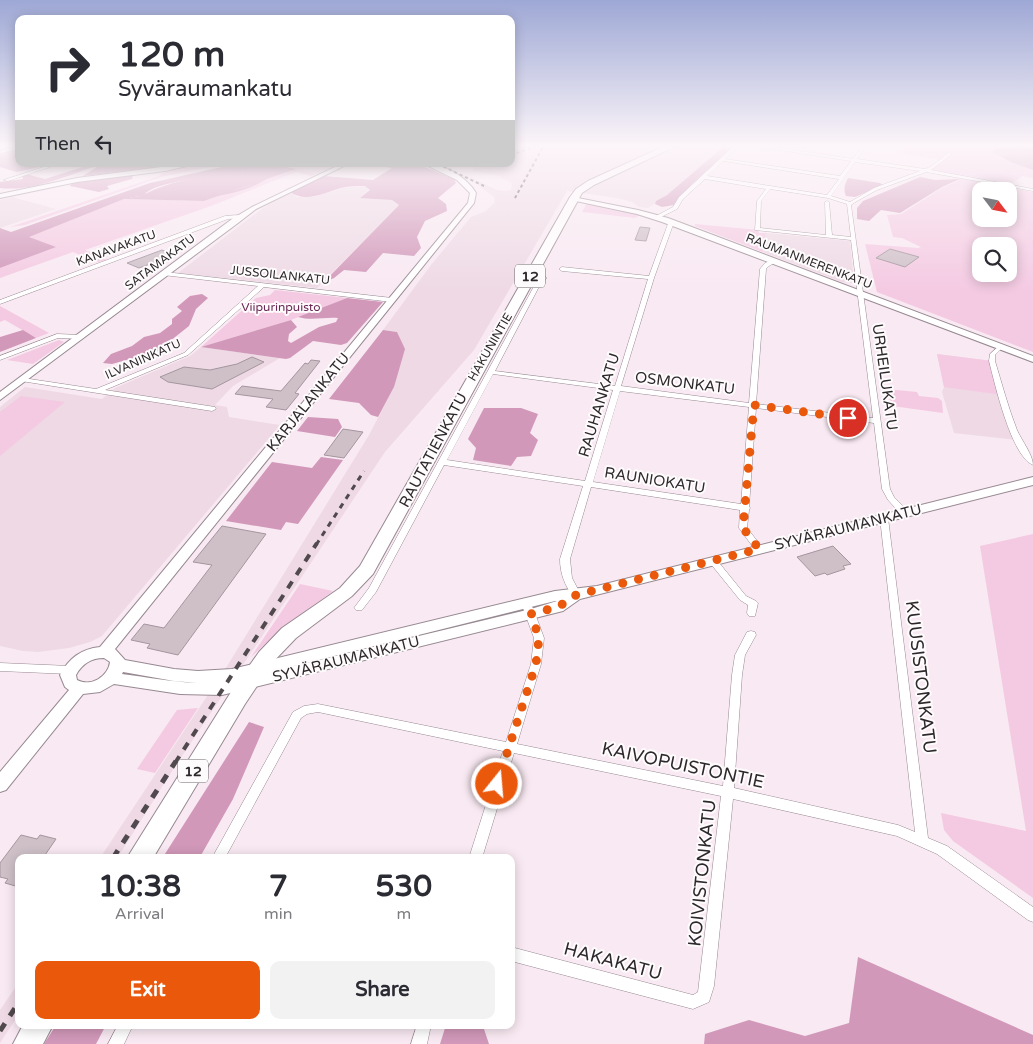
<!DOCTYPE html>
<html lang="en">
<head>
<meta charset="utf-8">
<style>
  body { margin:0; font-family:"Varela Round",sans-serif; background:#f2f2f3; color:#2b2b33; height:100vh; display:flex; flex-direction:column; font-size:19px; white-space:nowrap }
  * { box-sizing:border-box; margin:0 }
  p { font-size:16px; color:#7c7c81 }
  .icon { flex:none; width:28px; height:28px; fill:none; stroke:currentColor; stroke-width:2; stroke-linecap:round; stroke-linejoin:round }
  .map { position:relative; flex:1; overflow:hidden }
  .panel { position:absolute; left:15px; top:854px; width:500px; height:175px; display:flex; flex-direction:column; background:#fff; border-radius:10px; box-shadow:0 2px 12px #0003 }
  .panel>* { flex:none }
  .guide { position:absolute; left:15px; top:15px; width:500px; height:152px; border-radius:10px; box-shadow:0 2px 12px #0003; background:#fff; color:#2b2b33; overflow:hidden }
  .needle { width:32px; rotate:122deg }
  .fabs { position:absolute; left:972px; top:182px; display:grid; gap:10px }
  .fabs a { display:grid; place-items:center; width:45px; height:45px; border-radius:10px; background:#fff; box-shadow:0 2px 12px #0003; font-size:25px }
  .pin { position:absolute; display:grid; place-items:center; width:42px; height:42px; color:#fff; margin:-21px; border:2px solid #fff; border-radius:50%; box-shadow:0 1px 5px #0007 }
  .me { position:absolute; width:55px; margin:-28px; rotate:17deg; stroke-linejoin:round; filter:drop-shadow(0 0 4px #0008) }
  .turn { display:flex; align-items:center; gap:18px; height:105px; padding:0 20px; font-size:22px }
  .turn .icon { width:65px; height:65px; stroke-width:2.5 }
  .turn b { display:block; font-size:35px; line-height:42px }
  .then { display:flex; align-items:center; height:48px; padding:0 20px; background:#0003; gap:10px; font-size:19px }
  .eta { display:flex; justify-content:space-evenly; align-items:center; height:85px; text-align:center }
  .eta b { font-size:30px; font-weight:700; line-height:35px }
  .cta { display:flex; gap:10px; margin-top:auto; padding:10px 20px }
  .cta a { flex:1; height:58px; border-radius:10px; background:#ea580c; color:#fff; font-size:20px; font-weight:700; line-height:58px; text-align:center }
  .cta a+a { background:#f2f2f3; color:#2b2b33 }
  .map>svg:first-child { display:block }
  .built { fill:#eed9e4 }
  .green { fill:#f4cae2; fill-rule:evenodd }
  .forest { fill:#d198b9 }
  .water { fill:#d097b9 }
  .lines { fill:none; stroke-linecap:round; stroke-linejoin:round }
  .stream { stroke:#d097b9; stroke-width:2 }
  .building { fill:#cfc0c8; stroke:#a4969e }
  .street-casing { stroke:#978991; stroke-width:1 }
  .secondary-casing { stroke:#978991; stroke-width:2 }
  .highway-casing { stroke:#978991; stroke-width:2 }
  .street { fill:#fff; fill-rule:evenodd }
  .secondary { fill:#fff; fill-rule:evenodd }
  .highway { fill:#fff; fill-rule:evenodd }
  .rail-far3 { stroke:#50494d; stroke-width:2; stroke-dasharray:3 3; stroke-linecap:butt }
  .rail-far2 { stroke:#50494d; stroke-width:3; stroke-dasharray:5.5 5.5; stroke-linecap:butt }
  .rail-far1 { stroke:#50494d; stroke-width:4; stroke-dasharray:8 8; stroke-linecap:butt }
  .rail { stroke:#50494d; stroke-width:5; stroke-dasharray:9 9; stroke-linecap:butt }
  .route { stroke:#ea580c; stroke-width:9; stroke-dasharray:0 16.2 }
  .labels { text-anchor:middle; stroke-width:4; stroke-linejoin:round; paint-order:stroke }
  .far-street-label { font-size:12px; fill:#2d282b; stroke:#fefbfc }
  .far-park-label { font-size:12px; fill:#6a2754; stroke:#fefbfc }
  .shield { fill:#fefbfc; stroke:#6c676a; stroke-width:1 }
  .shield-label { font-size:14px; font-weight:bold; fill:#2d282b }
  .street-label { font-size:15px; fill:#2d282b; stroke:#fefbfc }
  .near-street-label { font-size:18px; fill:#2d282b; stroke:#fefbfc }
</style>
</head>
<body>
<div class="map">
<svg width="1033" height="1044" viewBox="0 0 1033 1044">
  <rect width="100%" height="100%" fill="#f9e9f2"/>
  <path class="built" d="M529,145h197l-59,50 -19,13 -9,-1 -7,-5 -15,-4 -50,-7 -93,159 -89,102 -211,316 -56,89 -18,1 129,-195 140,-228 25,-48 3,-55 -14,-2 48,-65 40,-48 15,-6 9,-9 -1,-5 -22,-16 -34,-15 39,14 20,10 9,1 5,-1 1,-7 -11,-5v-2l-29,-5 4,-7h35v-15z
    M286,164h52l-22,10 -36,-8z
    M366,186l4,3 -9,8 31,3 7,5 -82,83 -139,-15 85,-65 27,-16 7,5h17l29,-9z
    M13,197l6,2 37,10 -56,19v-28z
    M766,233l84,8 4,42 -12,-1 -79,-30z
    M201,347l79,11 -47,28 -18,19 12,2 2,10 51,8 -178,211 -12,6 -21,6 -31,4 -15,-1 -23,-5v-239l25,-20 77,12 13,-11 75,-32z
    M937,354l55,7 25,79 -63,-7 -12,-41 2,-5z
    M19,982v32l-19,29v-33z"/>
  <path class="green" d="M907,145h107l-14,2 3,11 30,12v8l-10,-2 -13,8 -82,-15 13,-9 -39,-7z
    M199,164h26l-64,13 -136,48 -15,2 149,-51 8,-6z
    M296,169l20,5 -5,2 -15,-4 -85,34 -126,44 22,10 -9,2 -25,-10 -73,26v-10l55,-21 -27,-10 96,-38 80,2z
    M962,179l71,13v160l-156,-60 -12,-48 53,4 3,-1 -19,-9 -9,-1 -6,-22 14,-1 41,-26zM981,191h28v28h-28zM981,246h28v28h-28z
    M587,203l51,11 2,1 -5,3 -53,-6z
    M695,224l64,6v3h7l-3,19 -68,-26z
    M275,290l72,8 -56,22 -90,27 55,-49 14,-3z
    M0,306l49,27 -13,5 -31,-18 -5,2z
    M59,340l5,2 -31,22 -26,-4z
    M937,354l55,7 11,34 -59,-8z
    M886,389l31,3 2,4 19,2 4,3 1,12 -51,-7z
    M21,396l44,6 -65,54v-44z
    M1033,534v364l-80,-57 -9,-11 -3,-17 85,18 -46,-285z
    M300,584l33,7 -48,35 -34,31z
    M198,708l-43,65 -18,-4 40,-59z"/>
  <path class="forest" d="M718,145l16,1 -41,37 -19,22 -12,2 -7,-3 1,-3 11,-6 55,-47z
    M19,148v16h34l-36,8 -17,-5v-14z
    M92,164h60l9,3 -78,9 17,-11c-33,10 -66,27 -100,23v-6l23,-3 -1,-3 4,-2 19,5z
    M255,164h31l-5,2 15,3 -92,32 -80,-2c6,-2 14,-2 19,-4 15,-8 31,-13 48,-16 22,-4 43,-5 64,-15z
    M367,164h50l37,15 2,4 -18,15 8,6 1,7 -22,10 -8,16 4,11 -7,8 -31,-3 -17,19 -22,-2 -10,8 -11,5 76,-78 -7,-5 -32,-2 10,-8 -5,-4c-8,0 -16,0 -24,2 -17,5 -35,15 -51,4l33,-16 50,4 19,-12z
    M133,175l-1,4 -25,7 2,3 -10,3 -29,-6 2,-3z
    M920,177l15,3 25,-1 -18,8 -42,26 -19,-3 -12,11 -12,-2v-11l6,-7z
    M848,178l32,5 3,2 -28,12 -9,-1c-3,-7 -1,-12 2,-18z
    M202,294l6,4 -12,11 -7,17 -34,27 -8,4 -6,-1 -29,8 -9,-1 8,-9 21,-8 12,-9 16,-4 12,-9v-5l10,-8 -5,-4 13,-11z
    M347,298l36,4 -36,41 -6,2 -28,-4 -23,17 -4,1 -85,-12 90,-27 6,7 -8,7 -1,7 3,2 28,-16 17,-5 2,-4c-14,-1 -27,3 -40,-1z
    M23,330l13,8 -36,14v-15z
    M383,330l14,2 8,17 -11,38 -16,30 -7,-2 -12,-12 -30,-4z
    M484,408h37l17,6 -8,19 8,7 -7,16 -14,1 -6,9 -38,-6 3,-12 -8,-9z
    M308,417l30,2 4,8 -7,10 -38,-6z
    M321,457l22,3 -45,64 -12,-2 -5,8 -55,-9 46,-59 40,6z
    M249,722l15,5 -31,72 -33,58h-37z
    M858,957l175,78v9h-329l1,-10 44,-14 56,16 44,-13z
    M56,1025h50l-10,19h-52z
    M446,1025l37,1 6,18h-49z"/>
  <path class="water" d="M1014,145h19v25l-20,-7 -21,-11 8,-5z
    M235,164h20c-7,3 -14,7 -22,9 -18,4 -79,8 -89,22l-20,4 -95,38 27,10 -56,21v-40l11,4 139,-49z"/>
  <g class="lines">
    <path class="stream" d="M141,195c50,1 97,8 138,-26l-9,-5"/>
  </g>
  <path class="building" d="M640,227l10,1 -4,13 -11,-1z
    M890,249l29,8 -14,10 -29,-9z
    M162,250l13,5 -36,13 -12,-5z
    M252,357l12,5 -52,27 -44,-7 -8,-5 24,-10 26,3 27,-6z
    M311,360l9,1 -25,32 4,1 -13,16 -20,-3 7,-8 -38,-5 7,-8 39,5 24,-28 3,1z
    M343,429l20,3 -19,26 -20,-3z
    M222,526l44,8 -88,121 -31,-7 3,-4 -19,-4 13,-16 20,4 48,-63 -19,-3z
    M833,546l18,18 -8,2 2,3 -18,6 -2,-2 -10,3 -18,-19z
    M21,835l16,4 3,-4 16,4 -13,19h-24v29l-14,-4 3,-4 -8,-2v-14z"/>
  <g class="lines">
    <defs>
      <path id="street" d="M735,145h5l-15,14 115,17 11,-15 -104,-16h12l94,14 10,-14h4l-10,14 68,10 5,-2 20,-15 2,2 -21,16 102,19v2l-107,-19 -49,18 -20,11 -6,4 39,284 4,8 13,13 1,2 -1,2h-6l-13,-14 -6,-11 -8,-66 -118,-15 -7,98 1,2 -1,2 -2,18 15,19 2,2 -2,2h-6l-17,-23 1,-18 -149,-23 -21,72 2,19 9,17 -2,2h-6c-8,-12 -13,-23 -13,-38l23,-73 -139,-21 -68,127 -14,18h-6l-2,-2 15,-20 169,-309 6,-3 3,2 -5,3 -47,90 120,15 33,-107 -86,-8 -3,-2 3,-2 87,9 20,-55 5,1 -20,56 -33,108 128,17 11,-134 5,-6 9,-4 3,2c-4,3 -8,4 -11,8l-10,135 117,14 -22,-178 -96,-10 2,-29 9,-12 -61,-10 -22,20 -6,10 -18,9 -5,-1 19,-10 6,-10zM723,161l116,18 -12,16 -120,-19zM855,162l65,9 -46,17 -24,14 -19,-6zM770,189l58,9 19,6 4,33 -19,-2 -3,-33 -2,-1 -2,1 1,33 -66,-7 1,-27zM493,374l120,16 -28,91 -138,-21zM620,391l129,16 -8,97 -148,-22z
        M17,147l1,2 -18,4v-2z
        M53,164h6l-51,17 -4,-1z
        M240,215l2,1v2l-14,1 -228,85v-4l225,-84z
        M165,272l227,26 3,2 -3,2 -128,-15 -76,68 -83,35 110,17 1,2 -4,2 -191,-30v-2l2,-1 73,11 88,-36 74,-67 -95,-11 -1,-1z
        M57,334l24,1 3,2 -3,2 -23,-1 -58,22v-4z
        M1001,344l3,2 -9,9v6c7,23 13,46 22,69 5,11 16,25 16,35 -22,-9 -38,-81 -44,-104l1,-7z
        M884,515l4,3 40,320 19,8 86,61v15l-5,-2 -91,-66 -40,-18 -164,-37 -19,187 -5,16 -16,7 -182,-48v-14l182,48 5,-3 23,-196 -207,-43 -32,105h-13l34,-107 -185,-39 -11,2 -6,4 -76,140h-13l81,-146 11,-6 14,-2 188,38 25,-78 3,-26 -11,-30 2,-2h6l2,2 11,30 -3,26 -24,80 206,42 9,-111 3,-20 12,-23 4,-1 4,1 1,3 -11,20 -3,20 -8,113 164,37 17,7 -35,-314z
        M713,558l3,1 30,37 10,5 2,2 -3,13h-6l-2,-3 1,-8 -8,-5 -30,-37 -2,-2z
        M0,663l70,3 4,1 1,3 -1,3 -4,1 -70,-3z
        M118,1025h15l-9,19h-16z
        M417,1025h14l-4,19h-16z"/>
      <path id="secondary" d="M184,164h12l-31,7 -88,11 -77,16v-4l77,-16z
        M341,164h7l-92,45 -18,14 -238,177v-8l232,-173 20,-12z
        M424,164c19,-1 43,13 52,29l-2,10 -359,446 10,11 49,9 24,2 34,-2 323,-78 42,-5 436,-109v8l-453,114 -17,12 -32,8 -309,76 -42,-1 -66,-10 -14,8 -17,2 -77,96 -6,2v-20l69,-82 -4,-3 -5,-12c9,-17 21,-26 40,-28l368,-444 2,-10 -13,-13zM557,601l-26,8 -249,60 273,-68zM104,658l6,4c-2,15 -19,25 -33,18l-1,-5c6,-11 15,-17 28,-17zM123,672l51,9 23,2c-26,-1 -50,-6 -75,-9z
        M573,197l65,13 30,8 365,138v6l-371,-140 -25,-8 -66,-14v-2z"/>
      <path id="highway" d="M667,145h11l-84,40 -12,8 -209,381 -21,22 -56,42 -23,24 -28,42 -92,154h-26l104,-166 28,-40 23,-24 58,-40 20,-22 210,-369 6,-8 12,-8z
        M23,1025h30l-10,19h-30z"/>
    </defs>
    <use href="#street" class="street-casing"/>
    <use href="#secondary" class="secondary-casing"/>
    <use href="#highway" class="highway-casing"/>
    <use href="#street" class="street"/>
    <use href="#secondary" class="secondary"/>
    <use href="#highway" class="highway"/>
    <path class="rail-far3" d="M511,155l28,-10
      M438,164l46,22
      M515,198l29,-53"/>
    <path class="rail-far2" d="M316,545l48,-74"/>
    <path class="rail-far1" d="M175,763l142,-220"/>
    <path class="rail" d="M113,858l63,-97
      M0,1031l19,-29"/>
  </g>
  <linearGradient id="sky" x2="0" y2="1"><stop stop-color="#9ea8d5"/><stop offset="0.5" stop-color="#fcf5f9"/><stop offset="1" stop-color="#fcf5f9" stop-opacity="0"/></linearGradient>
  <rect width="1033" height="291" fill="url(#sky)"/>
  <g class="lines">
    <path class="route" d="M497,784l39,-120 3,-26 -8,-24 27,-7 18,-12 183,-46 -16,-21 11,-123 94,13"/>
  </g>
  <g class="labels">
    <g class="far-street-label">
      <text transform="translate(116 248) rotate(-20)" y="4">KANAVAKATU</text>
      <text transform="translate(809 261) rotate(21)" y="4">RAUMANMERENKATU</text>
      <text transform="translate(160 262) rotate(-37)" y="4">SATAMAKATU</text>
      <text transform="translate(280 275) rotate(6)" y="4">JUSSOILANKATU</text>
      <text transform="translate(490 347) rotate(-60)" y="4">HAKUNINTIE</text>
      <text transform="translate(143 359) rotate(-24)" y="4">ILVANINKATU</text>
    </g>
    <g class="far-park-label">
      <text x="281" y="311">Viipurinpuisto</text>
    </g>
    <g class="shield">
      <rect x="515" y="264.5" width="30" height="23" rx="4"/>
      <rect x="178" y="759.5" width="30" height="23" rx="4"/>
    </g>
    <g class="shield-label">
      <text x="530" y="281">12</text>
      <text x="193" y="776">12</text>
    </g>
    <g class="street-label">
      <text transform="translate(885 377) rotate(82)" y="5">URHEILUKATU</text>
      <text transform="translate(685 383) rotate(7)" y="5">OSMONKATU</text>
      <text transform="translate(308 402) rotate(-51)" y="5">KARJALANKATU</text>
      <text transform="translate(599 405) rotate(-73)" y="5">RAUHANKATU</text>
      <text transform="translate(433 450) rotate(-62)" y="5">RAUTATIENKATU</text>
      <text transform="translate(655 480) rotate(9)" y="5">RAUNIOKATU</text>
      <text transform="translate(848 527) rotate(-14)" y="5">SYVÄRAUMANKATU</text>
      <text transform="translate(346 659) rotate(-14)" y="5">SYVÄRAUMANKATU</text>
    </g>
    <g class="near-street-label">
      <text transform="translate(921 677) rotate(83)" y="6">KUUSISTONKATU</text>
      <text transform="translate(683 765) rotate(12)" y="6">KAIVOPUISTONTIE</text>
      <text transform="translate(702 873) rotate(-84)" y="6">KOIVISTONKATU</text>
      <text transform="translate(613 961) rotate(15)" y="6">HAKAKATU</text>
    </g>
  </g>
</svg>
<div class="fabs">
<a><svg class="needle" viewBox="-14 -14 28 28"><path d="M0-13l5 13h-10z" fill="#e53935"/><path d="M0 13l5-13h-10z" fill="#7c7c81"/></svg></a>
<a><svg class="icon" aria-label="search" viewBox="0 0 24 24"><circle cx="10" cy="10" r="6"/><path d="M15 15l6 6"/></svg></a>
</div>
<div class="pin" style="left:848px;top:418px;background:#d93025"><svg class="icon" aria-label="arrive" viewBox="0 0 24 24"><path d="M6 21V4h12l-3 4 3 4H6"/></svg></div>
<svg class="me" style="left:497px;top:784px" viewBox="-20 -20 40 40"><circle r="17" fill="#ea580c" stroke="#fff" stroke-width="3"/><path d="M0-11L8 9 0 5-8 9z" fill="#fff"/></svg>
<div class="guide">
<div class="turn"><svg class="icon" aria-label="right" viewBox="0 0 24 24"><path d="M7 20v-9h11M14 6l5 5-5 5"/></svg><div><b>120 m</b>Syväraumankatu</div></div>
<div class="then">Then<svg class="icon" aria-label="left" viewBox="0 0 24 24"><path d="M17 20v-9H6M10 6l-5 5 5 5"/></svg></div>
</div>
<section class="panel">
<div class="eta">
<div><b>10:38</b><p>Arrival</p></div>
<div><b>7</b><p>min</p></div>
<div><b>530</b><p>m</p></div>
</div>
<div class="cta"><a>Exit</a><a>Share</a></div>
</section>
</div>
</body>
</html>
